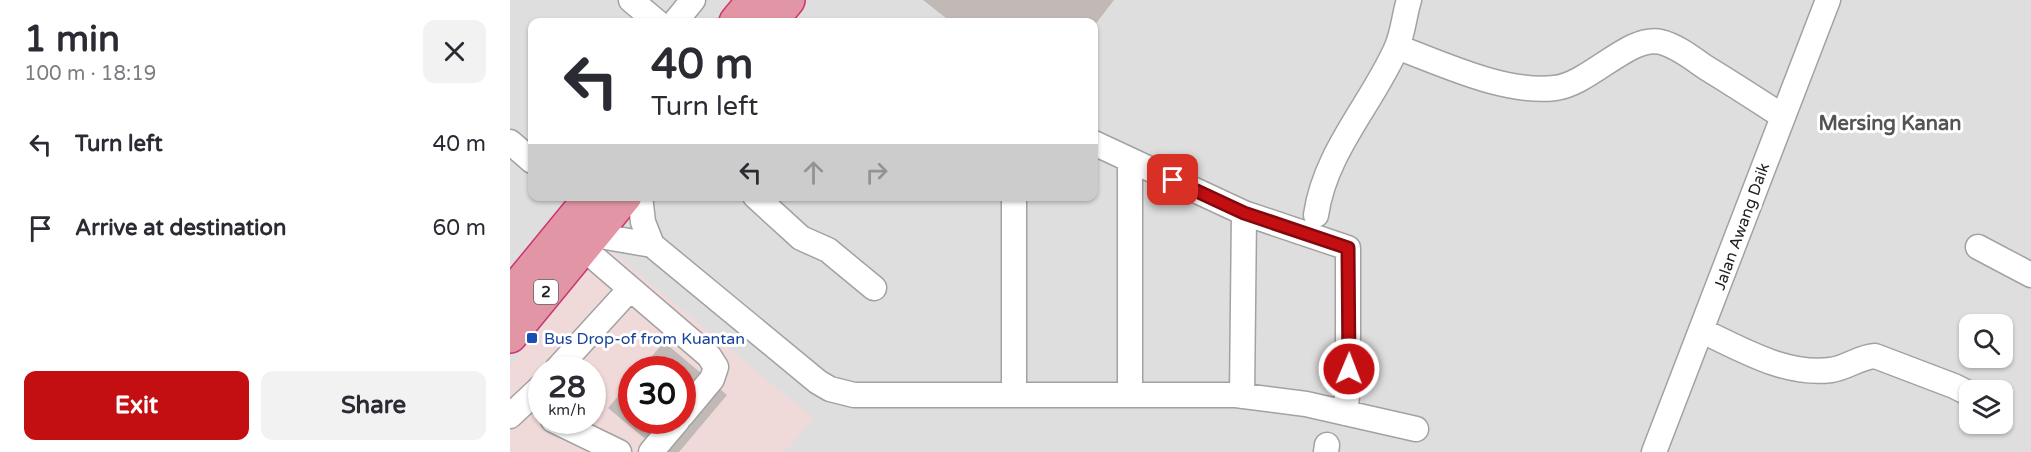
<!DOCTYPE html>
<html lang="en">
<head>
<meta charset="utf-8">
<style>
  body { margin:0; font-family:"Varela Round",sans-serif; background:#f2f2f3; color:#2b2b33; height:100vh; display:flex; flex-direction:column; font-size:22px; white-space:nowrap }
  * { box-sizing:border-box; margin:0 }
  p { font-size:20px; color:#7c7c81 }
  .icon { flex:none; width:33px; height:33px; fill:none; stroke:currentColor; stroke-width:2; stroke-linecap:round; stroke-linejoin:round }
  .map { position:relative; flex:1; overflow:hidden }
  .panel { display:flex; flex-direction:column; background:#fff; width:510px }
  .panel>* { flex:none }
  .top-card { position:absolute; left:18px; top:18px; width:570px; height:183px; border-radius:12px; box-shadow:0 2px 4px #0004; background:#fff; color:#2b2b33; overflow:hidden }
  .tools { position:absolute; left:1449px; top:314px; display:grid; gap:12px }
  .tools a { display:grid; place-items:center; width:54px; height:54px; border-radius:12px; background:#fff; box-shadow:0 2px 4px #0004; font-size:30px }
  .speed { position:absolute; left:18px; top:356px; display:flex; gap:12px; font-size:30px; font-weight:700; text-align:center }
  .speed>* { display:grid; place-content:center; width:78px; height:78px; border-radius:50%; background:#fff; box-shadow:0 2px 4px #0004; line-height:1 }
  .speed small { font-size:15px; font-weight:400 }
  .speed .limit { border:9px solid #d22; background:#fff; color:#111 }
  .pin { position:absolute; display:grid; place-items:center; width:51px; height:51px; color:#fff; margin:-26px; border-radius:12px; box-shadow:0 3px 9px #0006 }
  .me { position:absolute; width:66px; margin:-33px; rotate:1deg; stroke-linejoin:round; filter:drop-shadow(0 0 4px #0008) }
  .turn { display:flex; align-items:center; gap:21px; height:126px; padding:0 24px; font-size:27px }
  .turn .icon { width:78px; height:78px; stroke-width:2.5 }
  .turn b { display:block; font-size:42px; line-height:51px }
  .lanes { display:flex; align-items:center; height:57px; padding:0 24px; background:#0003; justify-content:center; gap:30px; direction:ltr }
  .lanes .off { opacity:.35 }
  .round { display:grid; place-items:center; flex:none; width:63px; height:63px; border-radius:12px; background:#f2f2f3 }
  .headline { display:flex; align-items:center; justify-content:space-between; height:102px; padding:0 24px }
  h1 { font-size:36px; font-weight:700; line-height:45px }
  .cta { display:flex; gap:12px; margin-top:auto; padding:12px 24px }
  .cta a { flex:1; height:69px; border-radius:12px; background:#c30e12; color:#fff; font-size:24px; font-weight:700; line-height:69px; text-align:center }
  .cta a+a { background:#f2f2f3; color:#2b2b33 }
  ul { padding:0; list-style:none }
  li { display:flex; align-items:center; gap:18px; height:84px; padding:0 24px }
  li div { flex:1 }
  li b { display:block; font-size:22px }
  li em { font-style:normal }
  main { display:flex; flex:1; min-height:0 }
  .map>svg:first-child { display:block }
  .residential { fill:#dfdede; fill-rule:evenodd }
  .commercial { fill:#f0d9d9; fill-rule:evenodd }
  .building { fill:#c1b9b5 }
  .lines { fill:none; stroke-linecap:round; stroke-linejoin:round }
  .minor-casing { stroke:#a2a2a2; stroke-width:27 }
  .highway-casing { stroke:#cf346d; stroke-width:36 }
  .minor { stroke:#fff; stroke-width:24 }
  .highway { stroke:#e296a5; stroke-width:33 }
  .route-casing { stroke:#7f090c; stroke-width:15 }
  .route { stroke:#c30e12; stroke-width:10 }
  .transit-dot { fill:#1a4fb4; stroke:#fff; stroke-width:2 }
  .labels { text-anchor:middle; stroke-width:6; stroke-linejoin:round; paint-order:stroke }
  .shield { fill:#fff; stroke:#646464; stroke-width:1.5 }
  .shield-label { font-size:15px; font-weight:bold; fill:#212121 }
  .street-label { font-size:16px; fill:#212121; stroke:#fff }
  .transit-label { font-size:16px; fill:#164399; stroke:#fff; text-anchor:start }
  .quarter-label { font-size:20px; font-weight:bold; fill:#545454; stroke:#fff }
</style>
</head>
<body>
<main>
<section class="panel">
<div class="headline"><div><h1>1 min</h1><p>100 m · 18:19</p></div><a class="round"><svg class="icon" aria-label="close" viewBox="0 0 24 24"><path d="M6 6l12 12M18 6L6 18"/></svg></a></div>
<ul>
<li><svg class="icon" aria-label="left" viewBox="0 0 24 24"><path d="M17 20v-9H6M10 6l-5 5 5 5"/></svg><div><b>Turn left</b></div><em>40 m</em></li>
<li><svg class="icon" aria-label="arrive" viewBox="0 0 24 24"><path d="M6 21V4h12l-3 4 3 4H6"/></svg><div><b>Arrive at destination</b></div><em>60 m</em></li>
</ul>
<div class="cta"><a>Exit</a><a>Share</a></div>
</section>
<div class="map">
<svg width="1521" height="452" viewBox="0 0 1521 452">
  <rect width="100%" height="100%" fill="#f0ede8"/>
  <path class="residential" d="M0,0h1521v452h-1521zM22,22h562v174h-562zM1460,324h32v33h-32zM32,369h50v51h-50zM122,369h50v51h-50zM1460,390h32v33h-32z"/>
  <path class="commercial" d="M97,247l207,172 -30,33h-274v-86zM32,369h50v51h-50zM122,369h50v51h-50z"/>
  <path class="building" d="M413,0h191l-20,26v-4h-143z
    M154,342l63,53 -48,57h-18l-53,-44 24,-28v40h50v-51h-41z"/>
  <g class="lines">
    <defs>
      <path id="minor" d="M121,0l26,22
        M165,22l18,-22
        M887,47c46,17 108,47 158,41 35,-4 75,-54 106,-46 16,4 31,16 44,25 26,16 51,32 77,49
        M0,142l22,19
        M584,143l150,70 104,35v140l-3,25
        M245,196l46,42 27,12 46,38
        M504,196v199
        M806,215c9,-63 55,-110 80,-166 7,-15 8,-33 13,-49
        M84,235l58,10 -9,-23 -3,-26
        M142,245l166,137 12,7 24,6h382l70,9 110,25
        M1468,247l53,28
        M73,248l126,108 7,11 -4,12 -30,36
        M1192,331c40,18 83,45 129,39 16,-2 28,-13 44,-14l79,30 16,8
        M47,369l73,-80
        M620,395v-235
        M732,396l2,-183
        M0,416l32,-30
        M43,420l66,32
        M141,452l27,-32
        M816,452l1,-7
        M1144,452l174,-452"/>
      <path id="highway" d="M226,22l18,-22
        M260,22l18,-22
        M0,296l82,-100
        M0,336l115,-140"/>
    </defs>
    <use href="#minor" class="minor-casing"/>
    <use href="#highway" class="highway-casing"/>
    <use href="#minor" class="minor"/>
    <use href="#highway" class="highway"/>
  </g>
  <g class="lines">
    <defs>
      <path id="route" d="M663,180l71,33 104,35 1,121"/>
    </defs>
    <use href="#route" class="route-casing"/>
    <use href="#route" class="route"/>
  </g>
  <rect class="transit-dot" x="16" y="332" width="12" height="12" rx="3"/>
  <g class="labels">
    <rect class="shield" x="24" y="280" width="24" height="24" rx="4.5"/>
    <g class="shield-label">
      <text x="36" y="297">2</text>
    </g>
    <g class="street-label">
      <text transform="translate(1231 226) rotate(-70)" y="6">Jalan Awang Daik</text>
    </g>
    <g class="transit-label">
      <text x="34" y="344">Bus Drop-of from Kuantan</text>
    </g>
    <g class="quarter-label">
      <text x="1380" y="130">Mersing Kanan</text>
    </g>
  </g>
</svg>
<div class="tools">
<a><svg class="icon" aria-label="search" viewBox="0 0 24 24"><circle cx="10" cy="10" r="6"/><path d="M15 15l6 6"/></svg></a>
<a><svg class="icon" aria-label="layers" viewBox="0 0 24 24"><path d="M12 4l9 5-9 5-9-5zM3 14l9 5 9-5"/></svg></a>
</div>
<div class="speed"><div>28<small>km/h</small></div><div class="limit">30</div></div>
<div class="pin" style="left:663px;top:180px;background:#d93025"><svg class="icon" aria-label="arrive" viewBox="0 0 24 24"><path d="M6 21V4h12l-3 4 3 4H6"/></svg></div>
<svg class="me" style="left:839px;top:369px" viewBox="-20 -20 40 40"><circle r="17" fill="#c30e12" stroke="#fff" stroke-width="3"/><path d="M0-11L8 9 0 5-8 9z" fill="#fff"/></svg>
<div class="top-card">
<div class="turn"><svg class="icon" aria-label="left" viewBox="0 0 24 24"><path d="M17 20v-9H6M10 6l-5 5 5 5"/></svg><div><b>40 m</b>Turn left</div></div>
<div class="lanes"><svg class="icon" aria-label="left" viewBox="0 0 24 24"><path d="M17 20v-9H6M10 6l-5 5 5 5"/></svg><svg class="icon off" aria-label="ahead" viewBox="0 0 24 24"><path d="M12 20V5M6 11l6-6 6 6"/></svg><svg class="icon off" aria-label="right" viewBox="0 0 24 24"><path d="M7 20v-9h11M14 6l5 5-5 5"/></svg></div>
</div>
</div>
</main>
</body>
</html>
